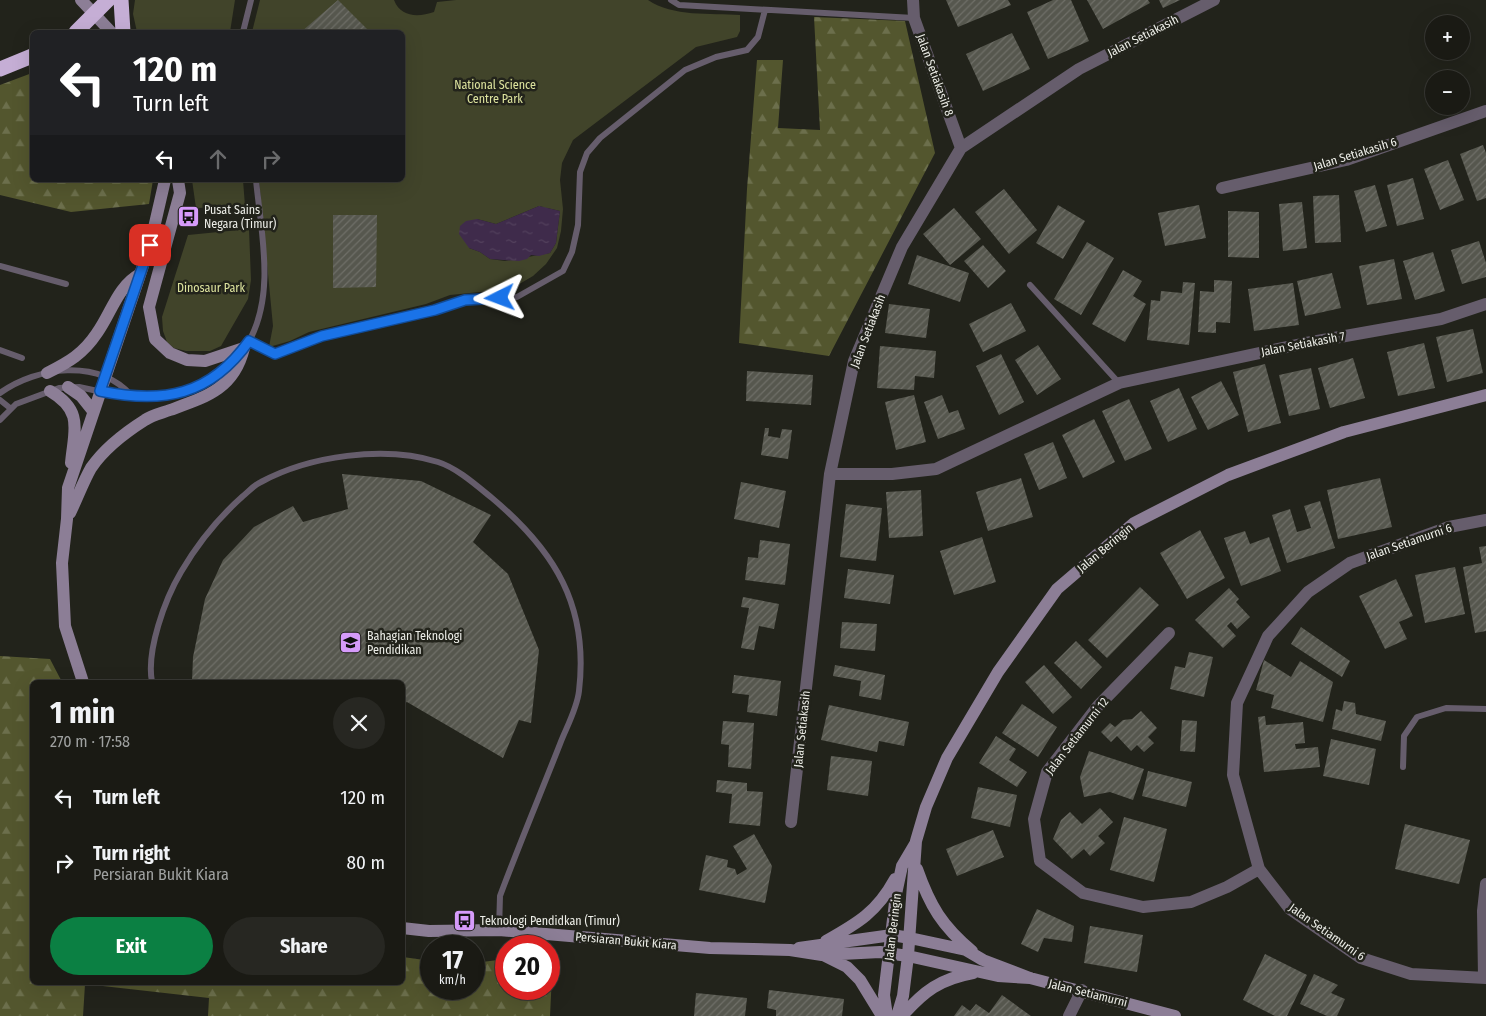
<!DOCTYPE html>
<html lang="en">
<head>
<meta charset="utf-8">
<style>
  body { margin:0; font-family:"Fira Sans Condensed",sans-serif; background:#272722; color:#f1f3f6; height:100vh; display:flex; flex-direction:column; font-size:19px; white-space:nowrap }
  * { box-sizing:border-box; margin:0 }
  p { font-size:16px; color:#9fa1a0 }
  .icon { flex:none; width:28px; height:28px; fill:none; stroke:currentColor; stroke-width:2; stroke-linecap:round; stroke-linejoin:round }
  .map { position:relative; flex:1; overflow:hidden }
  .panel { position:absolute; left:30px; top:680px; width:375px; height:305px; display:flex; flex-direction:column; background:#1a1a14; border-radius:8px; box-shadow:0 5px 20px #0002,0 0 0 1px #383834 }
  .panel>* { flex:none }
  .banner { position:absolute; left:30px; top:30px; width:375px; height:152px; border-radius:8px; box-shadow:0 5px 20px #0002,0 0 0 1px #383834; background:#202124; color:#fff; overflow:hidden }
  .tools { position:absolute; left:1425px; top:15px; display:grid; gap:10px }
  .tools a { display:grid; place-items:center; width:45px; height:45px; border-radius:50%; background:#1a1a14; box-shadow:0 5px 20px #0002,0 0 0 1px #383834; font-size:25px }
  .speed { position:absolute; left:420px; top:935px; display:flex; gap:10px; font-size:25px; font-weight:700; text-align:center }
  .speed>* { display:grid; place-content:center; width:65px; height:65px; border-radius:50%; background:#1a1a14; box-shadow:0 5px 20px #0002,0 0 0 1px #383834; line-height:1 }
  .speed small { font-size:12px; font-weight:400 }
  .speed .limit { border:8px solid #d22; background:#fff; color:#111 }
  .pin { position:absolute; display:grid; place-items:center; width:42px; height:42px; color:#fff; margin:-21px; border-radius:10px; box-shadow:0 2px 8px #0006 }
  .me { position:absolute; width:55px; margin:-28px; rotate:267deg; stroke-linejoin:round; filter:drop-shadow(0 0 4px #0008) }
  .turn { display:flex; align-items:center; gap:18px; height:105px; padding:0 20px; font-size:22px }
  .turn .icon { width:65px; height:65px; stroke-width:2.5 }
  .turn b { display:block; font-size:35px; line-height:42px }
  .lanes { display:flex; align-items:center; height:48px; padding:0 20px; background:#0003; justify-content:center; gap:25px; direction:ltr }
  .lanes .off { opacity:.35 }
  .round { display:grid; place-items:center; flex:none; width:52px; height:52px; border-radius:26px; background:#272722 }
  .overview { display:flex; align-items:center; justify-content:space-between; height:85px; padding:0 20px }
  h1 { font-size:30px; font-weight:700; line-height:38px }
  .primary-button { display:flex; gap:10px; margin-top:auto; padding:10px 20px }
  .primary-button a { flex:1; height:58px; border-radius:30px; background:#0b8043; color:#fff; font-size:20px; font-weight:700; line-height:58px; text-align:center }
  .primary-button a+a { background:#272722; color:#f1f3f6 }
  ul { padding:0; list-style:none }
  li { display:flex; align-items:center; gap:15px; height:65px; padding:0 20px }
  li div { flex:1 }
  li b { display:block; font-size:19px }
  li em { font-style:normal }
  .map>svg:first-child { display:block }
  .green { fill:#41442a; fill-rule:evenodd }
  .forest { fill:url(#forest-firs) }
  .water { fill:url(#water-ripples) }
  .building { fill:url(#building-hatch) }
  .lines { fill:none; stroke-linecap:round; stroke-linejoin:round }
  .lane { stroke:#665d6c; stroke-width:6 }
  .street { stroke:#665d6c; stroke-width:12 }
  .secondary { stroke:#8c7e96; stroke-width:12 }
  .highway { stroke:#c5aed5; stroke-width:15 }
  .route-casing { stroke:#114b97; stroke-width:12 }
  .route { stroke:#1a73e8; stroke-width:9 }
  .labels { text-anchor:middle; stroke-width:5; stroke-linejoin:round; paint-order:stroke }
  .street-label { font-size:12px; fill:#edeee8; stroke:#22231b }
  .park-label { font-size:12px; fill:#dde39e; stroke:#22231b }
  .poi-label { font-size:12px; fill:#edeee8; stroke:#22231b; text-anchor:start }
</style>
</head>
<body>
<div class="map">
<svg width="1486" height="1016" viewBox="0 0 1486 1016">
  <defs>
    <pattern id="forest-firs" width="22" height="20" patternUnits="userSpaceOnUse" patternTransform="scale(1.25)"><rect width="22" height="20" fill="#53562e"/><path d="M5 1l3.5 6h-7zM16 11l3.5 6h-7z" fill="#6c6f4c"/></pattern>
    <pattern id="water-ripples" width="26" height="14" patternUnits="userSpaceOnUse" patternTransform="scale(1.25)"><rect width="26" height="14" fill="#3f2b4b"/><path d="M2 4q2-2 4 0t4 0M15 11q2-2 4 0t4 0" fill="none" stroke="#52405c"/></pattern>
    <pattern id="building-hatch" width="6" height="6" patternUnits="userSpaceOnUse" patternTransform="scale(1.25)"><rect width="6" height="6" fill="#56574e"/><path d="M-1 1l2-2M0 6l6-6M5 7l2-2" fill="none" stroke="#6f6f68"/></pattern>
  </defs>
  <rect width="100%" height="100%" fill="#22231b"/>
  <path class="green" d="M135,0h100l-5,32h-93l-4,-18z
    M260,0h134c7,18 25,17 40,12l3,-10 19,-2h192c25,17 62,13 92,15v16l-3,6 -41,10 -123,93 -11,23 -2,17 3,29 -2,22 -4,17 -11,16 -13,12 -22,13 -61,6 -24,9 -117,28 -19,9 -21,6 4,-21 -14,-146h143v-148h-150zM539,206l21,5 -4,32 -6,10 -45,8 -15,-2 -10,-7 -11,-4 8,-29 19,5zM333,215l43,1 -43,72z
    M192,180h51l2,26 -49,2z
    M249,229l2,51 -3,19 -27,47 -11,5h-24l-12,-3 -7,-6 -4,-11 -1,-14 26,-82z"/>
  <path class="forest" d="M814,17l91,4 30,132 -106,203 -90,-13 8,-154 10,-129h26l-5,68 42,2z
    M32,73v107h121l-4,24 -78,8 -71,-17v-110z
    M0,656l50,3 12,23h-30v300h370l1,-25 28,4v28h43v-26l32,-4v30h43v-35l4,-1 -3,63h-342l1,-18 -124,-14 -2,32h-83z"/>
  <path class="water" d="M539,206l21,5 -4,32 -6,10 -11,3 -8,-1 -4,4 -8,2 -29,-2 -10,-7 -11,-4 -10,-14 1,-8 6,-5 11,-2 19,5z"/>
  <path class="building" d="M338,0l32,32h-69z
    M946,0h62l3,5 -53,22z
    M1053,0h18l18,41 -41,18 -21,-47z
    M1087,0h61l2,3 -47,26z
    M1159,0h21l-17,8z
    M1012,33l18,36 -47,22 -17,-37z
    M1483,145l3,8v45l-9,3 -17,-47z
    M1448,160l16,40 -24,10 -16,-41z
    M1413,178l11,41 -27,7 -10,-41z
    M1375,185l12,41 -21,6 -12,-41z
    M1004,189l33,41 -28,24 -34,-42z
    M1339,195l2,47 -26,1 -2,-47z
    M1302,202l5,46 -24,3 -4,-47z
    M1058,205l27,16 -22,38 -27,-16z
    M1199,205l7,33 -41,8 -7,-33z
    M954,208l27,31 -31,26 -27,-31z
    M1228,211l31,1v46l-31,-1z
    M333,215h44l-1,72 -43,1z
    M1479,241l7,22v14l-24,7 -11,-34z
    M1087,242l27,16 -33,57 -27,-16z
    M983,245l23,26 -18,17 -24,-27z
    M1433,252l12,39 -30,9 -12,-39z
    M917,255l52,18 -9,29 -52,-18z
    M1394,259l8,40 -35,6 -8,-39z
    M1123,270l19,11 -9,15 13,8 -21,38 -33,-18z
    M1332,273l9,35 -36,8 -8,-35z
    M1214,280l18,1 -2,42 -14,-1v11l-18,-1 2,-41 14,1z
    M1183,282l12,1 -6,62 -42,-5 4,-40 9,1 1,-10 21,2z
    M1293,283l6,42 -45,6 -6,-42z
    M1011,303l15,28 -43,21 -14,-28z
    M889,304l41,5 -4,29 -41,-5z
    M1473,329l10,44 -36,9 -11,-45z
    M1424,343l11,45 -37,8 -11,-44z
    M1038,345l23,34 -24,16 -22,-35z
    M880,346l56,5 -2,27 -19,-2 -1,14 -37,-2z
    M1001,354l23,48 -25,13 -23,-49z
    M1353,358l12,40 -35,10 -12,-40z
    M1265,364l16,59 -33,9 -15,-60z
    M1311,368l9,41 -31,7 -10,-41z
    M747,371l66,4 -2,30 -65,-4z
    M1221,381l18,34 -31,15 -17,-33z
    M1179,388l18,41 -29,13 -18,-41z
    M914,395l12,47 -30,8 -11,-48z
    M942,395l7,18 9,-3 7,19 -27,10 -14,-37z
    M1129,399l23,50 -27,12 -23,-50z
    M1094,419l21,43 -32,16 -21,-43z
    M765,428h4l-1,8 12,2 2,-9 10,1 -4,29 -27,-4z
    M1053,442l14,36 -28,12 -15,-36z
    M342,474l79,7 70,34 -18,27 35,32 31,76 -8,73 -12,-3 -16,38 -96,-56 -5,2v-22h-210l1,-25 12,-58 18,-39 31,-33 39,-21 10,16 45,-13z
    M1021,478l12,39 -45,14 -12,-39z
    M1380,478l12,49 -54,12 -11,-49z
    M741,482l45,9 -7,37 -45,-9z
    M921,490l2,46 -34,2 -3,-46z
    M1320,501l15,47 -48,15 -15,-48 18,-6 7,23 14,-4 -7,-22z
    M846,504l36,4 -6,53 -36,-4z
    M1200,530l25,48 -38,21 -27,-46z
    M1245,531l5,13 19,-7 12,34 -40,15 -17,-48z
    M982,537l14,45 -42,13 -14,-44z
    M760,540l30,4 -5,41 -40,-5 3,-23 10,1z
    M1486,546v85l-11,2 -12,-66 19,-4 -3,-16z
    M1455,567l10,47 -40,9 -10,-48z
    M848,569l46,6 -4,29 -46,-6z
    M1396,579l17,37 -14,6 8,17 -22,10 -26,-53z
    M1140,587l19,18 -52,53 -19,-18z
    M1229,588l10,11 -3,3 14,15 -13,12 -6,-7 -4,4 9,10 -13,12 -28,-28z
    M743,597l36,7 -5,25 -15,-3 -5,24 -13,-2 8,-40 -8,-1z
    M842,622l35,2 -2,27 -35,-3z
    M1301,627l49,34 -8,16 -51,-33z
    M1076,641l26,26 -21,22 -27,-26z
    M1189,652l24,5 -9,40 -34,-8 5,-23 10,2z
    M1264,660l27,17 9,-16 33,21 -10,40 -52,-14 3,-13 -18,-5z
    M835,665l50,10 -4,25 -22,-4 2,-15 -28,-5z
    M1044,665l28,32 -19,17 -28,-32z
    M734,675l47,6 -4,35 -30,-4 2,-17 -17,-2z
    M1344,701l11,2 1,11 30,7 -5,20 -49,-12 4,-20 6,2z
    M1022,704l35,23 -19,30 -36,-24z
    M829,705l80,17 -5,24 -25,-5 -2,11 -56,-12z
    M1141,711l16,17 -9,9 6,6 -10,9 -7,-7 -6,6 -14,-15 -6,6 -10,-10 9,-9 5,4 8,-7 9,-1z
    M1265,716l1,9 37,-3 2,21 -10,1 1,5 22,-2 2,20 -56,5 -6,-55z
    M1182,720l15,1 -2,31 -15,-1z
    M723,721l31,2 -3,46 -23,-2 1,-22 -8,-1z
    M996,736l20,13 -7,11 18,12 -10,15 -38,-24z
    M1331,739l45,10 -7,36 -46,-9z
    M1089,751l55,18 -11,31 -23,-8 -26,5 -4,-20z
    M831,756l41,5 -4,35 -41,-6z
    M1148,771l44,11 -6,25 -44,-11z
    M717,780l30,3v8l16,1 -3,34 -31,-3 3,-29 -16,-2z
    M978,787l39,8 -7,32 -39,-9z
    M1100,808l13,14 -15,14 7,7 -15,13 -6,-7 -12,10 -19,-20 8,-19 9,-8 12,12z
    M1124,817l43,12 -13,53 -44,-12z
    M1405,824l65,16 -11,44 -64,-15z
    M993,830l11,27 -47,19 -11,-27z
    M754,834l18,32 -7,37 -66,-13 7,-35 22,5 -1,7 8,2 2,6 10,-6 -14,-23z
    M1037,909l37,17 -2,16 -28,-4 -6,14 -17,-8z
    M1090,926l53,9 -6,37 -53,-9z
    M1265,954l42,21 -20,41h-12l-32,-16z
    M1314,974l24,11 -7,8 14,6 -8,17h-10l-27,-12z
    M769,990l75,9 -2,17h-66v-6l-9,-2z
    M696,993l51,5 -2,18h-51z
    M1002,995l29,21h-77l8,-11 8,6 6,-7 13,9z"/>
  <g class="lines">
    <path class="lane" d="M671,0l8,5 235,13
      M243,32l8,-32
      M0,266l66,18
      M1030,285l89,98
      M249,341l26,13 9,-2 38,-16 113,-26 30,-10 52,-3 46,-26 9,-19 6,-27 2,-53 7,-19 13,-15 85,-68 31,-13 31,-7 11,-13 7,-27
      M248,343c28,-48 13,-111 8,-163
      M0,350l22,8
      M0,393c38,-27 98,-34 131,2
      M0,400l10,8
      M0,420l16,-16 43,-16 20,-1 42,9 33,2 23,-4 20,-6 15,-10 27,-25
      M152,682c-6,-31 13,-83 29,-110 17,-29 36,-53 62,-76 5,-4 11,-11 18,-14 48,-26 123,-37 177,-20 19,6 38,23 54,36 63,53 97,108 87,193 -2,18 -13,37 -19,53 -20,51 -41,101 -60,152l-1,34
      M1403,767l1,-31 13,-19 29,-9 40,1"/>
    <path class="street" d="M913,0l1,18 47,130
      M1222,188l124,-28 140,-49
      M830,474h62l44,-5 183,-86 187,-40 135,-24 45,-15
      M1486,520l-37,7 -99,36 -42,29 -40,44 -31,67 -4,72 26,94 31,40 71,49 50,16 75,4
      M1169,633l-71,73 -51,66 -13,47 6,42 43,32 60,14 48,-5 36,-15 32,-18
      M791,822l39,-348 24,-113 48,-114 59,-99 118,-79 135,-69
      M1484,978l-1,-67 3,-27
      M1069,1016l13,-26"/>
    <path class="secondary" d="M81,0l30,32
      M178,180l2,13 -31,114 6,32 15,14 17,7 18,1 39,-13
      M47,373c22,-11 36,-19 50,-40 15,-21 20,-46 43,-59
      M68,387l13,9 12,15
      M50,391c34,20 24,39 21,72
      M70,513c7,-14 13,-31 21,-45 13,-19 35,-36 54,-48 7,-5 17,-7 25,-10 36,-13 64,-21 74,-62
      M83,682l-18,-56 -3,-63 5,-44 1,-31 82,-243 15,-65
      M917,869c13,37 25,57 55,82
      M402,928l27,3 70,-1 211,18 80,2 32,5 58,-3 28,4 90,20 32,2
      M826,941c32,-18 51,-29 69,-62
      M799,948l93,-13 18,3 56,12 17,10 47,18 145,38
      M823,955l24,12 13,13 22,36
      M887,1016l-3,-21 12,-101 6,-28 13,-22
      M897,1016l6,-20 5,-40 8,-115 10,-34 21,-49 51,-86 59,-83 77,-66 94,-48 116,-43 142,-37
      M902,1016c22,-25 38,-37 71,-43"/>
    <path class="highway" d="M121,0l2,32
      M76,32l32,-32
      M0,69l32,-13"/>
  </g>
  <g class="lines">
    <defs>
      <path id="route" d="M150,245l-50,146c63,13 110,5 149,-50l26,13 47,-18 113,-26 30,-10 35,-2"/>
    </defs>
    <use href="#route" class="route-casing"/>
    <use href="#route" class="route"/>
  </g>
  <defs>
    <symbol id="bus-square" viewBox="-11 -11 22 22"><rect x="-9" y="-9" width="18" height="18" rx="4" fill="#d69bfa" stroke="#22231b"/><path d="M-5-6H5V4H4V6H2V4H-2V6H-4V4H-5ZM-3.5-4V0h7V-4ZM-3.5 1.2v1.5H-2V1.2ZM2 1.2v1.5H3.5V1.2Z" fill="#111"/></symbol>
    <symbol id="school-square" viewBox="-11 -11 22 22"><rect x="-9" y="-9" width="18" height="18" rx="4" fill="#d69bfa" stroke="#22231b"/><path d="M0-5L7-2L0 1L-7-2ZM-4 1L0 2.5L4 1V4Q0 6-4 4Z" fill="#111"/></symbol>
  </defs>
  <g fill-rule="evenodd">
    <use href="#bus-square" x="176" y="204" width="25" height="25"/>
    <use href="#school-square" x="338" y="630" width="25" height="25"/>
    <use href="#bus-square" x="452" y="908" width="25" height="25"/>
  </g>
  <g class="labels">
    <g class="street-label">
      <text transform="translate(1143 36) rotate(-27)" y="4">Jalan Setiakasih</text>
      <text transform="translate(935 75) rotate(70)" y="4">Jalan Setiakasih 8</text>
      <text transform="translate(1355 154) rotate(-17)" y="4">Jalan Setiakasih 6</text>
      <text transform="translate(868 331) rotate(-69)" y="4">Jalan Setiakasih</text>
      <text transform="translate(1303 344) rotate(-11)" y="4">Jalan Setiakasih 7</text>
      <text transform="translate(1409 542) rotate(-19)" y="4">Jalan Setiamurni 6</text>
      <text transform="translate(1105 548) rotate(-40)" y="4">Jalan Beringin</text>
      <text transform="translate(802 729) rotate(-84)" y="4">Jalan Setiakasih</text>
      <text transform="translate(1077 736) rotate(-52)" y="4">Jalan Setiamurni 12</text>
      <text transform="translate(893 927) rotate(-83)" y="4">Jalan Beringin</text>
      <text transform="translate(1327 932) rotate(35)" y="4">Jalan Setiamurni 6</text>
      <text transform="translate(626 941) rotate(5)" y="4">Persiaran Bukit Kiara</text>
      <text transform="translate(1088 993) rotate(14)" y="4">Jalan Setiamurni</text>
    </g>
    <g class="park-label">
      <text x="495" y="89">National Science<tspan x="495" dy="14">Centre Park</tspan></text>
      <text x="211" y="292">Dinosaur Park</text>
    </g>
    <g class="poi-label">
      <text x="204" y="214">Pusat Sains<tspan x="204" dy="14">Negara (Timur)</tspan></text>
      <text x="367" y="640">Bahagian Teknologi<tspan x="367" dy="14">Pendidikan</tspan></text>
      <text x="480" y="925">Teknologi Pendidkan (Timur)</text>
    </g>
  </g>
</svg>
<div class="tools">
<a>+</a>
<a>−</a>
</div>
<div class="speed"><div>17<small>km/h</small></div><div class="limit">20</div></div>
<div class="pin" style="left:150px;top:245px;background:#d93025"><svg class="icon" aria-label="arrive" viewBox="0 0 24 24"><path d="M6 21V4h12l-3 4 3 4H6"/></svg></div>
<svg class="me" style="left:500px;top:298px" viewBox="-20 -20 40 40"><path d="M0-17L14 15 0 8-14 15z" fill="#1a73e8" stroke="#fff" stroke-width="4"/></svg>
<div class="banner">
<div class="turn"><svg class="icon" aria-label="left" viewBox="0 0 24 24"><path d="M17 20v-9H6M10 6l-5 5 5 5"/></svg><div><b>120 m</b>Turn left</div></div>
<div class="lanes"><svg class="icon" aria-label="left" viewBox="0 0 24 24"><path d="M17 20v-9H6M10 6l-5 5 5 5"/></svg><svg class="icon off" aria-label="ahead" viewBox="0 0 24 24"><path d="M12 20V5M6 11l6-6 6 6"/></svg><svg class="icon off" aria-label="right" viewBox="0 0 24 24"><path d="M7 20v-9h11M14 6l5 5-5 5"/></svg></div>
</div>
<section class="panel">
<div class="overview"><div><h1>1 min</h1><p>270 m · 17:58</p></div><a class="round"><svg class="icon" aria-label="close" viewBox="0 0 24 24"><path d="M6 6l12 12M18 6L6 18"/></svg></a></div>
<ul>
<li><svg class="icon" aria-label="left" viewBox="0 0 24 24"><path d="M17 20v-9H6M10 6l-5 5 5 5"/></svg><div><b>Turn left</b></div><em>120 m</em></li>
<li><svg class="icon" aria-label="right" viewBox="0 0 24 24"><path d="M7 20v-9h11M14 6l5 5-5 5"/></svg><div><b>Turn right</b><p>Persiaran Bukit Kiara</p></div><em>80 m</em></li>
</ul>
<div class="primary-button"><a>Exit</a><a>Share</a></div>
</section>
</div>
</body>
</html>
